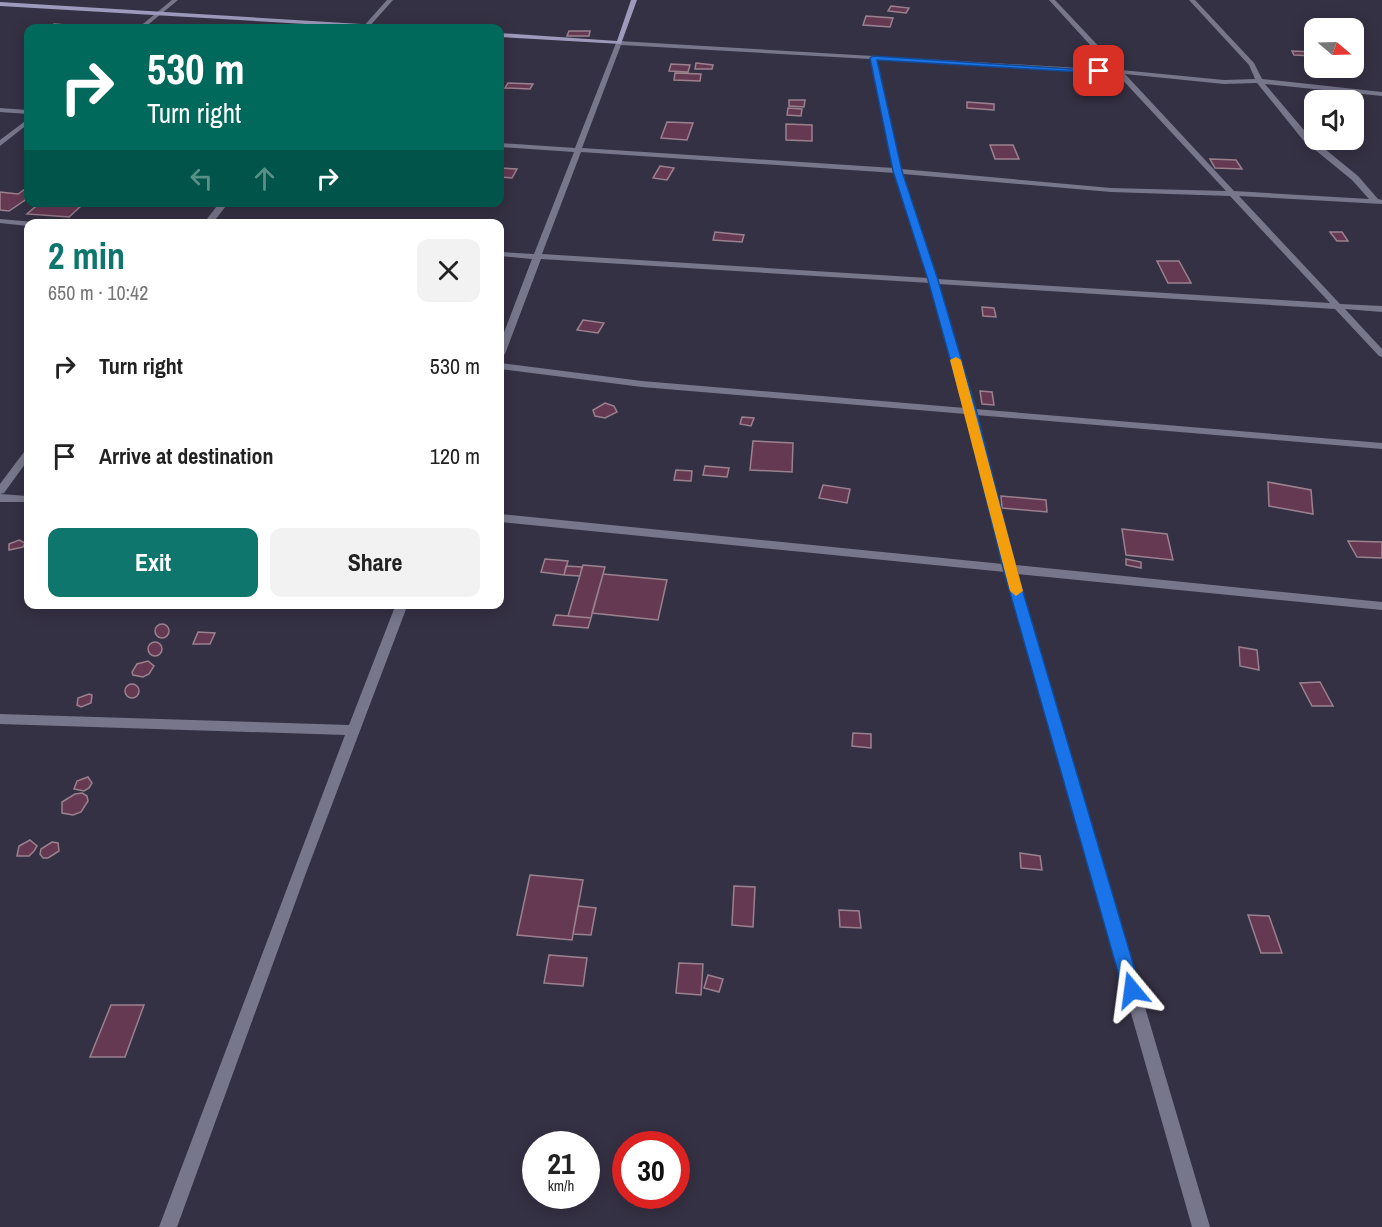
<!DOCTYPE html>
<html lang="en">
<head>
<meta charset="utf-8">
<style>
  body { margin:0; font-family:"Archivo Narrow",sans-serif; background:#f2f2f2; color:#222; height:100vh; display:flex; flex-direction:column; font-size:22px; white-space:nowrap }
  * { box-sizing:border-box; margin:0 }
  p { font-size:20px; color:#767676 }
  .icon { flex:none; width:33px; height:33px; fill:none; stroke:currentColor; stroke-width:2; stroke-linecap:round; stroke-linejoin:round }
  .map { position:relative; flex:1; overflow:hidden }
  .drawer { position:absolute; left:24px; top:219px; width:480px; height:390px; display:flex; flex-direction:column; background:#fff; border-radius:12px; box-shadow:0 3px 15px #0003 }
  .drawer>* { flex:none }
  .banner { position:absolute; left:24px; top:24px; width:480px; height:183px; border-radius:12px; box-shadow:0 3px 15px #0003; background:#00695c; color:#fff; overflow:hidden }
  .needle { width:39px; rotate:109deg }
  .controls { position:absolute; left:1304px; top:18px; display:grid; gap:12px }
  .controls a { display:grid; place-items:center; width:60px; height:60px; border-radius:12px; background:#fff; box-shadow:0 3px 15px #0003; font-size:30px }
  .speed { position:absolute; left:522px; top:1131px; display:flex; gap:12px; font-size:30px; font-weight:700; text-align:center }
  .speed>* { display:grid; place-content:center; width:78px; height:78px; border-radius:50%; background:#fff; box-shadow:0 3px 15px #0003; line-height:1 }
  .speed small { font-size:15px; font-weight:400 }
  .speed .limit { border:9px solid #d22; background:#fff; color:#111 }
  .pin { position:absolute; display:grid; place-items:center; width:51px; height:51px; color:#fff; margin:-26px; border-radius:12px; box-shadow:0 3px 9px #0006 }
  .me { position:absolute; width:66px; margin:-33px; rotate:344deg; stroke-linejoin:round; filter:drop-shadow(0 0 4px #0008) }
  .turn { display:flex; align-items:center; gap:21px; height:126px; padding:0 24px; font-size:27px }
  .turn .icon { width:78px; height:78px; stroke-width:2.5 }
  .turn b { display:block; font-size:42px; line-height:51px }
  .lanes { display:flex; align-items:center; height:57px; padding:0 24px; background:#0003; justify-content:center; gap:30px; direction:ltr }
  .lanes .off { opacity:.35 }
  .round { display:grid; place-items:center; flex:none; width:63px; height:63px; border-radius:12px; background:#f2f2f2 }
  .summary { display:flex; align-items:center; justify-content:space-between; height:102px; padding:0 24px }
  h1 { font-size:36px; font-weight:700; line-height:45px; color:#0f766e }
  .primary-button { display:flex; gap:12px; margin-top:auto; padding:12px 24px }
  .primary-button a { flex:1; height:69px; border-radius:12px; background:#0f766e; color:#fff; font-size:24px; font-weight:700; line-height:69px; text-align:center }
  .primary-button a+a { background:#f2f2f2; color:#222 }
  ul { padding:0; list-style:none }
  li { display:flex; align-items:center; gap:18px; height:90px; padding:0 24px }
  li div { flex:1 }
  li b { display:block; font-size:22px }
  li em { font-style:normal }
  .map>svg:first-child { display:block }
  .building { fill:#663953; stroke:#9a818e; stroke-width:1.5 }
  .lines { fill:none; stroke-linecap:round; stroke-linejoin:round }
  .street { fill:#78768b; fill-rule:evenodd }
  .secondary { fill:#9e9abc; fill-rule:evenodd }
  .route { fill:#1a73e8; stroke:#114b97; stroke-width:1.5 }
  .slow { fill:#f59e0b }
</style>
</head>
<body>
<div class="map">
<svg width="1382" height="1227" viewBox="0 0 1382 1227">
  <rect width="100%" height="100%" fill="#353144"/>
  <path class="building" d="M891,6l18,2 -3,5 -18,-2z
    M866,16l27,2 -3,9 -27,-2z
    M54,24l24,2 -4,2h-23z
    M569,31h21l-1,5h-22z
    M1292,51l22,1v4l-20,-1z
    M696,63l17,2 -1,4h-17z
    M671,64l19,1 -2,7 -19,-1z
    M675,73l26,1 -1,7 -26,-1z
    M508,83l25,1 -3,5 -25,-1z
    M789,100h16l-1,7 -15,-1z
    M967,102l27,2v6l-27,-2z
    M788,108l14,1 -1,7 -14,-1z
    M667,122l26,1 -6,17 -26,-2z
    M786,124l26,1v16l-26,-1z
    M990,145h23l6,14h-24z
    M1210,159l26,1 6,9 -27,-1z
    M660,166l14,2 -7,12 -14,-2z
    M500,168l17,1 -5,9 -12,-1z
    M25,189l3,1v8l-19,13 -9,-1v-18l18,2z
    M41,202h19l23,2 -14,13 -42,-3z
    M715,232l29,3 -2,7 -29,-2z
    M1330,232h12l6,9h-11z
    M1157,261h22l12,22h-23z
    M982,307l12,1 2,9 -13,-1z
    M583,320l21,3 -6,10 -21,-3z
    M980,391l12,1 2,13 -12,-1z
    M605,403l9,3 3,6 -12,6 -10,-2 -2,-6z
    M742,417l12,1 -3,8 -11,-2z
    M753,441l40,2 -1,29 -42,-2z
    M705,466l24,2 -2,9 -24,-2z
    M676,470l16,1 -1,10 -17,-1z
    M1268,482l43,8 2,24 -44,-8z
    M823,485l27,4 -3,14 -28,-5z
    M1001,496l45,4 1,12 -45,-4z
    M1122,529l45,5 6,26 -47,-5z
    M19,540l6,3 -2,4 -14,3v-6z
    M1348,541l34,1v16l-25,-1z
    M545,559l23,2 -4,14 -23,-3z
    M1126,559l15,3v6l-15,-3z
    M583,565l22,2 -14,51 -23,-2z
    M566,566l16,1 -2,9 -16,-1z
    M603,574l64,6 -9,40 -66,-7z
    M556,615l13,1 22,2 -3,10 -35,-3z
    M155 631a7 7 0 1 1 14 0a7 7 0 1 1-14 0Z
    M198,632l17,1 -5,11h-17z
    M148 649a7 7 0 1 1 14 0a7 7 0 1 1-14 0Z
    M1239,647l18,3 2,20 -19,-4z
    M148,661l6,5 -5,8 -6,3 -10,-2 -1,-3 5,-8z
    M1320,682l13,24h-21l-12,-23z
    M125 691a7 7 0 1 1 14 0a7 7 0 1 1-14 0Z
    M89,694l3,1 -1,8 -10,4 -4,-2 1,-7z
    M853,733l18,1v14l-19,-2z
    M88,777l4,6 -3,5 -5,3 -10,-2 3,-8z
    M82,793l5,3 1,5 -7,11 -8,3 -11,-2v-11l13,-8z
    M30,840l7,6 -3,5 -5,5h-12l2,-10z
    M52,842l6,1 1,8 -11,7h-5l-3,-4 1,-5z
    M1020,853l20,3 2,14 -21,-2z
    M530,875l53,5 -11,60 -55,-5z
    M734,886l21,1 -2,40 -21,-2z
    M578,906l18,2 -5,27 -18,-1z
    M839,910l20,1 2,17 -21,-1z
    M1248,915l21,1 13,37h-21z
    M549,955l38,3 -4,28 -39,-3z
    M679,963l24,1 -2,31 -25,-2z
    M708,975l15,4 -4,13 -15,-4z
    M111,1005h33l-19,52h-35z"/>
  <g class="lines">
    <path class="street" d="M172,0h6l-34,28h-6z
      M387,0h6l-25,28h-6z
      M1049,0h6l66,70 103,10 31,-1 -6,-14 -60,-65h6l59,63 8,16 120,13v4l-117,-12 44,52 49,40 20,23 4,1v4l-143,-8 101,108 42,2v6l-37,-3 37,40v8l-3,-1 -44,-47 -397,-25 37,125 407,34v6l-406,-34 39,150 367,37v8l-365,-36 193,653h-18l-187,-655 -505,-50v-8l503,50 -37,-150 -324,-27 -142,-18v-6l142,18 323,27 -35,-125 -389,-24 -36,95 -5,3v-14l32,-84 -32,-3v-4l34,2 40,-102 -74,-5v-4l75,5 41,-105 3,-2 494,29zM621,45l249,14 24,109 -312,-20zM877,60l240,14 109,117 -115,-3 -210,-19zM1125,74l99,10 33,-1 46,57 49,40 17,19 -135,-8zM581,152l314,21 33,105 -386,-24zM903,174l208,18 119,4 100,107 -393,-24z
      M0,108l28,2v4l-28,-2z
      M28,119v5l-28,22v-6z
      M220,202h9l-17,22h-9z
      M0,219l34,3 4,2h-10v2l-28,-3z
      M28,451v9l-24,33 -4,1v-10l24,-32z
      M0,494l28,2v6h-28z
      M396,604h12l-102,269 -129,354h-18l186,-492 -345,-11v-10l349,11z"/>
    <path class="secondary" d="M631,0h6l-16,44 -121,-7v-4l117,8z
      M0,2l394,24 3,2h-24l-373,-22z"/>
  </g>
  <path class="route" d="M873,56l229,15 -3,2 -222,-13 25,111 36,109 39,133 39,155 125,422 -3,7 -6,2 -7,-2 -2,-7 -120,-422 -38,-155 -37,-133 -35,-109 -23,-113z"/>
  <path class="slow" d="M956,357l5,3 62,231 -7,5 -6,-5 -60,-231z"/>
</svg>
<div class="controls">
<a><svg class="needle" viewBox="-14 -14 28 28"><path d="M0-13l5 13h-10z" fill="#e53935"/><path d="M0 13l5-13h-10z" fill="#767676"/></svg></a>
<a><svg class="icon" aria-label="sound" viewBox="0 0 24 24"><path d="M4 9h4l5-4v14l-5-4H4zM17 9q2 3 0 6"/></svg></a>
</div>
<div class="speed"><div>21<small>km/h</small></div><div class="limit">30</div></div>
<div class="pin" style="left:1099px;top:71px;background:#d93025"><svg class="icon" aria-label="arrive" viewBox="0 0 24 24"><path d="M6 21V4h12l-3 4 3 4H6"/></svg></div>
<svg class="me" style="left:1132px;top:990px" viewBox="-20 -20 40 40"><path d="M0-17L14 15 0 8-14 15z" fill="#1a73e8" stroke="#fff" stroke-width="4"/></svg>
<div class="banner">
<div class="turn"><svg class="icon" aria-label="right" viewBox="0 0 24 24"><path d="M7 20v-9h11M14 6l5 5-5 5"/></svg><div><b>530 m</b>Turn right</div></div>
<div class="lanes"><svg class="icon off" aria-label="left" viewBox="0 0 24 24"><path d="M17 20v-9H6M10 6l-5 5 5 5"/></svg><svg class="icon off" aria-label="ahead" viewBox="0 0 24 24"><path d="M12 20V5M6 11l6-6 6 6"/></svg><svg class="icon" aria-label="right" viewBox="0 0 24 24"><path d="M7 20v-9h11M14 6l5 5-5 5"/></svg></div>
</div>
<section class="drawer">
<div class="summary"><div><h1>2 min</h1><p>650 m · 10:42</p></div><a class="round"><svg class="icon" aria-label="close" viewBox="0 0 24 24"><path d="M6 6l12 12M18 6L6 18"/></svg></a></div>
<ul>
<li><svg class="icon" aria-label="right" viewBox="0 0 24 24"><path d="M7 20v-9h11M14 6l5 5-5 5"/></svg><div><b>Turn right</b></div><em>530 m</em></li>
<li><svg class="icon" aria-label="arrive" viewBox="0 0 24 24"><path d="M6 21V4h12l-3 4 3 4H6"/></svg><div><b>Arrive at destination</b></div><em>120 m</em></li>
</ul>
<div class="primary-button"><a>Exit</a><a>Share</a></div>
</section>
</div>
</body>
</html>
